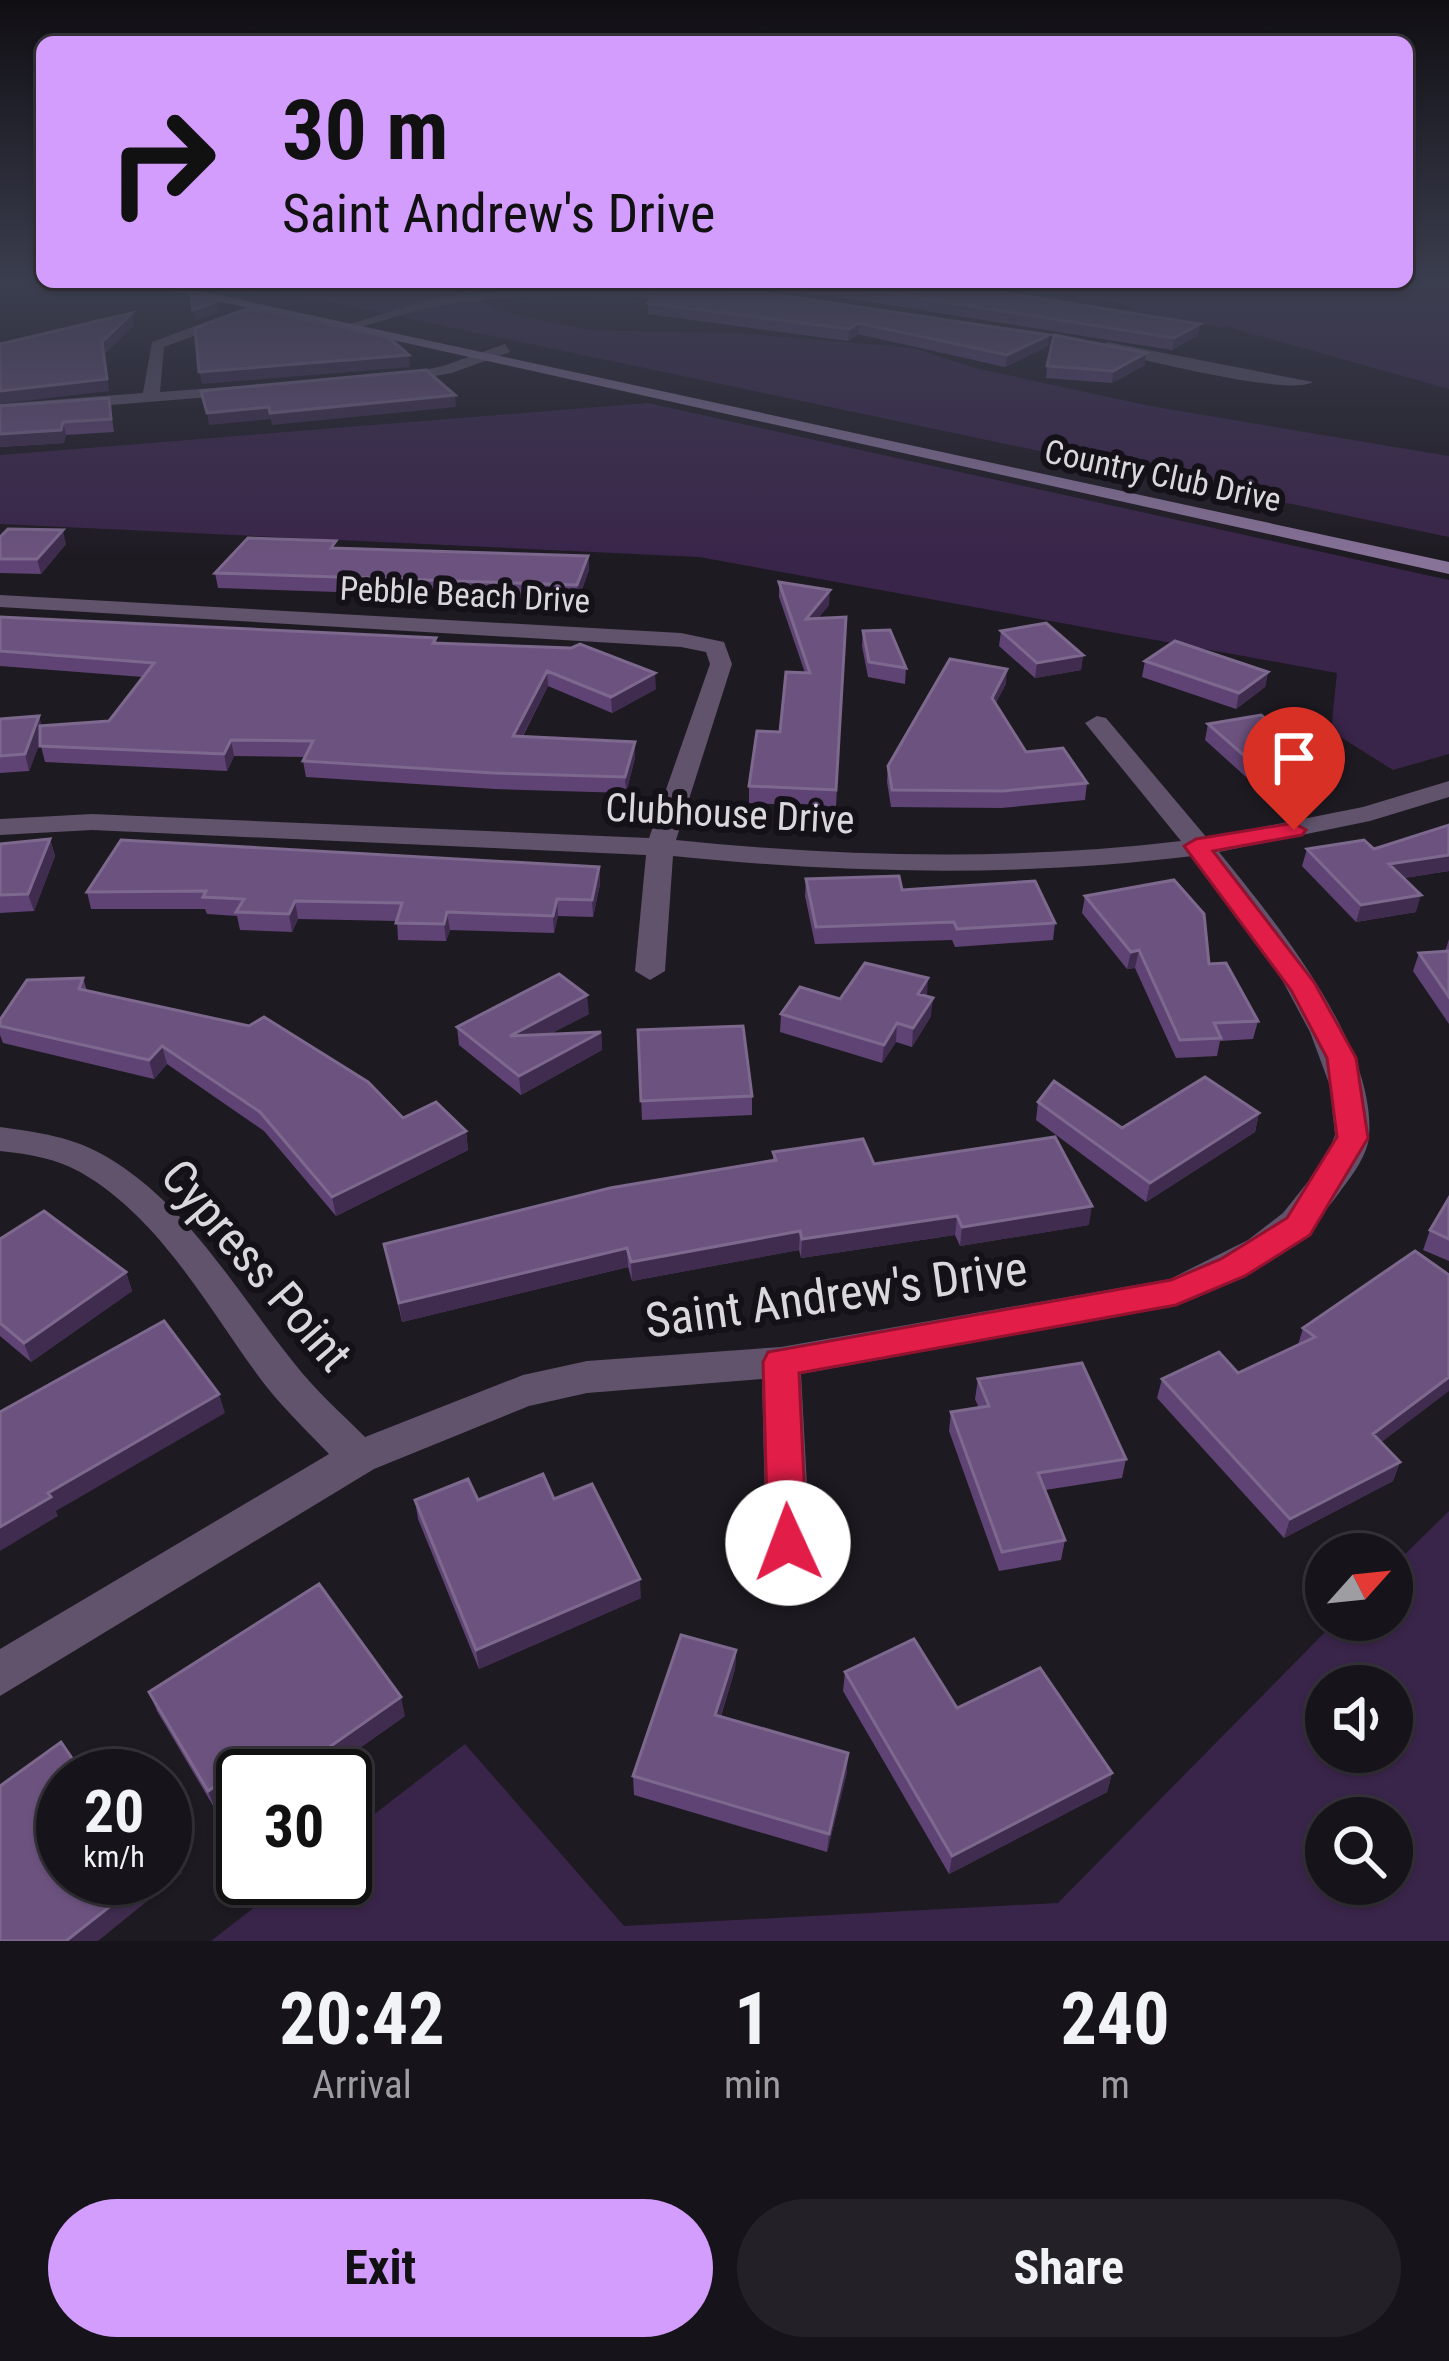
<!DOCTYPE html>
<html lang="en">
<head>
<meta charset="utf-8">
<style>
  body { margin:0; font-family:"Roboto Condensed",sans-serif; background:#232127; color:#f1f3f6; height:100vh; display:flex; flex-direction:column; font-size:45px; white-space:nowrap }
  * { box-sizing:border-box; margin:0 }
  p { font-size:39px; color:#9e9ea2 }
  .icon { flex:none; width:66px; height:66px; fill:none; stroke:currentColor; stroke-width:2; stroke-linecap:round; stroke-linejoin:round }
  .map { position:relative; height:1941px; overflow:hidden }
  .details { display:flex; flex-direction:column; background:#16141a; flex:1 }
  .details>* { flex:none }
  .banner { position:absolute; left:36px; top:36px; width:1377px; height:252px; border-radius:18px; box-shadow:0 3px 9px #0004,0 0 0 3px #353339; background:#d29dfd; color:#111; overflow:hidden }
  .needle { width:78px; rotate:63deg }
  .fabs { position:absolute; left:1305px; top:1533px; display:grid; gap:24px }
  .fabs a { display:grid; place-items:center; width:108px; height:108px; border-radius:50%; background:#16141a; box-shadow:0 3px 9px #0004,0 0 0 3px #353339; font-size:60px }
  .speed { position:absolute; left:36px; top:1749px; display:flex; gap:24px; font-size:60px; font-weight:700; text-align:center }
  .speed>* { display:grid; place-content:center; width:156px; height:156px; border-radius:50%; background:#16141a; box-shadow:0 3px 9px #0004,0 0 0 3px #353339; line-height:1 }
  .speed small { font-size:30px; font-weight:400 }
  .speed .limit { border:6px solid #111; border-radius:18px; background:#fff; color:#111 }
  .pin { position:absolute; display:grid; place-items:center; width:102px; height:102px; color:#fff; margin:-123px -51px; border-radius:50% 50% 50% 0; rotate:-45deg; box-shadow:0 0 12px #0007 }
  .pin .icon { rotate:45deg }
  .me { position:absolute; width:132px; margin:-66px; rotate:358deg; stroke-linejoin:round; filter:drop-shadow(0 0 9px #0008) }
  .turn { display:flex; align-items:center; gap:42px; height:252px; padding:0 48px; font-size:54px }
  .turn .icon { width:156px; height:156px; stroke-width:2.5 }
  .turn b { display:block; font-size:84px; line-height:102px }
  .eta { display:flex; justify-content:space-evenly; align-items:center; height:204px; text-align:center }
  .eta b { font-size:72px; font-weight:700; line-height:84px }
  .button { display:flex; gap:24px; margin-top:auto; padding:24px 48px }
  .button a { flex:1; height:138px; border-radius:72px; background:#d29dfd; color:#111; font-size:48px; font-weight:700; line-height:138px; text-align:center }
  .button a+a { background:#232127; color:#f1f3f6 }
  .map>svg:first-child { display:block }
  .green { fill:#3a254a; fill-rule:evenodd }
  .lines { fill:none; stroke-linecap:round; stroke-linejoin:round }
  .street { fill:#60536b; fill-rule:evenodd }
  .secondary { fill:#877298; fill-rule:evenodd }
  .wall { fill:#5e4374 }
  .shaded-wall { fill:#3f2c4e }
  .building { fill:#6c537f; stroke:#7d688e; stroke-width:3 }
  .route { fill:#e11d48; stroke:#92132f; stroke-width:3 }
  .labels { text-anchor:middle; stroke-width:12; stroke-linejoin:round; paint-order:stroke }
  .far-street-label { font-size:33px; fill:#dbd8dd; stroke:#151118 }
  .street-label { font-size:39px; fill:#dbd8dd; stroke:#151118 }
  .near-street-label { font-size:48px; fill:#dbd8dd; stroke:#151118 }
</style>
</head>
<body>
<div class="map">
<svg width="1449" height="1941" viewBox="0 0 1449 1941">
  <rect width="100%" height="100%" fill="#1e1a22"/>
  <path class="green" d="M259,287h286l-72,6 23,17 91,20 161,4 165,14 62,20 180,39 294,49v81z
    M993,287h456v102l-217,-61 -112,-15 8,-7 -14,-4z
    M648,403l801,177v174l-56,16 -62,-39 6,-58 -638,-116 -699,-33v-69z
    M1449,1511v430h-1238l81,-63h53v-41l120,-93 159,182 434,-23 279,-283h55v-53zM1392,1686v66h-66v-66zM1392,1818v66h-66v-66z"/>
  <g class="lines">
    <path class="street" d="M517,289h129l51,6 -7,4c-87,-3 -176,-8 -262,9 -28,6 -54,16 -81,23l-7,-4 91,-28z
      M255,304l5,7 -96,36 -4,45 80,-6 6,2v6l-246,20v-10l143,-11 9,-51z
      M1107,342l206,40c-23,15 -176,-24 -211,-32z
      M505,344l5,8 -58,21 -63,11 -8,-5 62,-13z
      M0,595l681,38 43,9 8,22 -56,176c169,17 336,21 505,1l-96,-118 12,-7 9,2 101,120 156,-31 86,-26v16l-79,24 -151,31c55,68 158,193 150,285 -2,20 -19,41 -30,56 -79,109 -192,118 -314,140 -74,14 -149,27 -224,41l9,168 -7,13 -15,6 -15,-6 -7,-13 -4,-163 -175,14 -58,13 -155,63 -374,227v-47l329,-195c-21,-22 -44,-44 -63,-68 -56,-73 -103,-167 -186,-214 -25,-14 -52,-18 -80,-21v-24c37,5 74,10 107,30 81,48 129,134 187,206 21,27 47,50 71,74l158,-62 64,-14 194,-14 389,-68 78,-39 35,-27 43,-54 9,-24 -5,-49 -20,-54 -30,-56 -87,-120c-174,21 -345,18 -520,0l-8,115 -15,9 -15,-9 11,-116 -554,-25 -92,5v-16l92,-5 557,24 61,-174 -4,-12 -25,-5 -681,-40z"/>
    <path class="secondary" d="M154,287h28l1267,275v12z"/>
  </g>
  <path class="wall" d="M726,287h267l17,6 190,31 -2,11 -26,15 -333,-53z
    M648,303l401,32 -1,11 -43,21 -147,-33 -10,7 -200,-27z
    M1145,365l-33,18 -66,-5 1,-12z
    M109,398l5,34 -48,3 -2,8 -64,4v-41z
    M0,537l66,7 -25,30 -41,-1z
    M337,548l251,8 1,14 -11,30 -360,-12 -3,-15z
    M779,582l50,23 -11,13 28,-1 -10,190 -87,-4v-17l31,-54 25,-59 -26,-76z
    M0,617l436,21 1,5 219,46 -44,24 -64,-27 -25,50 112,6v16l-9,35 -131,-4 -189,-12 -3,-16 2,-4 -71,-1 -7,15 -182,-9 -5,-20 -11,29 -29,2v-54l42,7 67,-5 34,-44 -143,-11z
    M863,631l43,37 -1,16 -37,-7 -6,-31z
    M1001,631l82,24 -2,15 -46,8 -36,-32z
    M1145,661l123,11 -3,15 -29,22 -94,-32z
    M1006,684l-11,20 31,48 61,31 -2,17 -84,8 -110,-1 -4,-25 1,-16z
    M1208,724l107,55 -45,8 -14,-12 -10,2 -41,-37z
    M1449,825v46l-45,7 12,34 -60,10 -54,-56 5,-17h67z
    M50,839l5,17 -21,55 -34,2v-69z
    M599,867l1,17 -7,33 -35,-1 -4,17 -104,-3 -4,11 -48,-1 -1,-19 -99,-2 -6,13 -52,-2 -3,-14 -30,-2 -2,-5h-114l-4,-17z
    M806,879l96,11 153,33 -2,17 -98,7 -3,-7 -137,4 -10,-48z
    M1085,896l124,68 49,57 -5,18 -33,2 -3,15 -41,2 -41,-90 -8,1 -45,-56z
    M1449,939v85l-36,-53 6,-18 26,-1z
    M83,978l4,13 316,127 63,13 2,19 -132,66 -72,-85 -97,-67 -13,15 -151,-36 -3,-8v-15z
    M927,996l4,20 -19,31 -16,-5 -14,21 -102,-31 1,-18 59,-15z
    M589,1014l-39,20 51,-2 1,18 -81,45 -62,-50 -2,-18z
    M638,1030l114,66v19l-110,5z
    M1038,1102l84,26 137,-15 -4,19 -109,70 -110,-82z
    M773,1152l101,12 215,61 -129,21 -5,-11 -154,23 -2,-8 -167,31 -4,-14 -226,55 -18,-78 389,-84z
    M1449,1198v63l-26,-11 7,-20z
    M0,1239l126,33 6,19 -101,71 -31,-26z
    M1415,1251l-34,191 19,20 -7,19 -109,57 -127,-140 5,-19 76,-6 60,-28 5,-17z
    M978,1379l148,80 -4,19 -77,12 20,50 -4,20 -62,11 -50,-140 2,-19 28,-4 -4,-9z
    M554,1499l87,99 -162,71 -61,-150 -3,-19z
    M736,1650l-1,19 -14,47 126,56 -20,80 -193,-57 -1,-19z
    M845,1672l112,36 155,65 -5,19 -158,82 -106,-183z
    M149,1692l256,24 -85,60h-41l-5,-7 -59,40 -58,-98z"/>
  <path class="shaded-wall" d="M216,302l2,11 -23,8 -2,-11z
    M132,313l2,12 -29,29 4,37 -109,13v-13l102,-49z
    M859,323l-1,11 -10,7 1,-12z
    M1200,324l-2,11 -26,15 2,-12z
    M1049,335l-1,11 -43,21 2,-12z
    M1146,353l-1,12 -33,18 1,-12z
    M409,355l1,12 -208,17 -3,-12z
    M455,395l1,12 -184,18 -2,-12z
    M269,407l2,12 -62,6 -2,-12z
    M63,422l3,13 -2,8 -64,4v-13z
    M63,530l3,14 -25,30 -4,-15z
    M588,556l1,14 -11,30 -1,-15z
    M830,590l-1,15 -24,29 1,-15z
    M1083,655l-2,15 -46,8 2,-15z
    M1007,669l-1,15 -16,30 2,-16z
    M547,671l1,15 -34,66 -1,-16z
    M1268,672l-3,15 -29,22 3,-16z
    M655,673l1,16 -44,24 -1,-16z
    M39,716l5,17 -15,38 -4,-17z
    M231,740l3,16 -7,15 -3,-17z
    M635,742v16l-9,35 -1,-16z
    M1259,758l-3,17 -10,2 3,-17z
    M1318,762l-3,17 -45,8 4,-17z
    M50,839l5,17 -21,55 -6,-17z
    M1449,855v16l-64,10 4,-17z
    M599,867l1,17 -7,33 -1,-17z
    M1421,895l-5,17 -60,10 5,-17z
    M557,899l1,17 -4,17 -1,-17z
    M295,901l3,18 -6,13 -3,-18z
    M447,912l3,18 -4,11 -2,-17z
    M1139,950l-4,18 -8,1 4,-17z
    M928,978l-1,18 -9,-2z
    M587,995l2,19 -77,40 -2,-18z
    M933,998l-2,18 -19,31 1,-19z
    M897,1023l-1,19 -14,21 2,-18z
    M601,1032l1,18 -81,45 -2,-19z
    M162,1046l5,18 -13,15 -5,-19z
    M1259,1113l-4,19 -109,70 4,-19z
    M466,1131l2,19 -132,66 -4,-19z
    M1092,1206l-3,19 -129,21 2,-19z
    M957,1216l-2,19 -154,23 1,-19z
    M800,1231l-1,19 -167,31 -1,-19z
    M627,1248l1,19 -226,55 -3,-19z
    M126,1272l6,19 -101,71 -7,-19z
    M1449,1377v14l-83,63 7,-20z
    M219,1394l6,19 -169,98 2,5 -58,35v-24l48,-34z
    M1400,1462l-7,19 -109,57 6,-19z
    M640,1579l1,19 -162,71 -3,-19z
    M736,1650l-1,19 -20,65v-19z
    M401,1697l4,19 -85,60h-32z
    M269,1750l5,19 -10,7h-21v14l-28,19 -7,-18z
    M848,1753l-1,19 -20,80 2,-18z
    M1112,1773l-5,19 -158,82 3,-18z
    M175,1855l7,18 -84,68h-32l80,-63h19v-15z"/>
  <path class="building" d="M658,287l87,3 304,45 -42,20 -148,-32 -10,6 -201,-26z
    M850,287h143l18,3 -5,3 194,31 -26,14z
    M191,295l25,7 -23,8z
    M244,310l21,1 123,26 21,18 -210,17 -4,-44z
    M132,313l-30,29 5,37 -107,12v-47z
    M1054,335l92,18 -33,18 -66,-5z
    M426,370l29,25 -185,18 -1,-6 -62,6 -6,-22z
    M109,398l2,21 -48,3 -2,8 -61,4v-28z
    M8,529l55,1 -26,29h-37v-22z
    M248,538l88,3 -5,7 257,8 -11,29 -362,-12z
    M779,582l51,8 -24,29 40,-2 -10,173 -87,-4 8,-55 23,1 6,-60 24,1z
    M0,617l436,21 -3,5 138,5 9,-4 75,29 -44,24 -64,-26 -34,65 122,6 -10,35 -131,-4 -191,-12 10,-20 -82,-1 -7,14 -184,-8v-20l69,-5 45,-58 -154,-12z
    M1046,623l37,32 -46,8 -36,-32z
    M890,630l16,38 -37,-6 -6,-31z
    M1175,641l93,31 -29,21 -94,-32z
    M950,659l57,10 -15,29 34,54 37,-4 24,35 -84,8 -111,-1 -4,-24z
    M1261,715l57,47 -44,8 -15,-12 -10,2 -41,-36z
    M39,716l-14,38 -25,2v-37z
    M1449,825v30l-60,9 32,31 -60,10 -54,-56 57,-9 10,9z
    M50,839l-22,55 -28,1v-51z
    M121,840l478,27 -7,33 -35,-1 -4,17 -106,-4 -3,12 -48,-1 6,-20 -107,-2 -6,13 -53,-2 8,-13 -41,-2 3,-6 -119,1z
    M899,876l3,14 133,-9 20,42 -98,6 -3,-7 -138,5 -10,-48z
    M1174,880l30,34 5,50 17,-1 32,58 -44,2 7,15 -41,2 -41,-90 -8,2 -46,-56z
    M1449,951v46l-30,-44z
    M865,963l63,15 -10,16 15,4 -20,30 -16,-5 -13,22 -103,-31 19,-27 40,12z
    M559,974l28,21 -77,41 91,-4 -82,44 -62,-49z
    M83,978l-4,11 170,37 15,-9 104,65 35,36 33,-16 30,29 -134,66 -72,-85 -98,-66 -13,14 -149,-34v-6l27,-40z
    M743,1026l9,70 -111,5 -3,-71z
    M1205,1077l54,36 -109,70 -112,-81 16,-21 68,47z
    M1055,1137l37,69 -130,21 -5,-11 -155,23 -2,-8 -169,31 -4,-14 -228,55 -15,-59 226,-56 166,-28 -3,-8 90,-13 11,25z
    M1449,1198v41l-19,-9z
    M44,1211l82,61 -102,71 -24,-20v-84z
    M1415,1251l34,24v102l-76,57 27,28 -110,57 -128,-140 57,-27 19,21 77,-36 -12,-9z
    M164,1321l55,73 -171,99 3,4 -51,30v-115z
    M1082,1363l44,96 -88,14 27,67 -63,12 -51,-140 38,-6 -11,-27z
    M543,1474l11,25 38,-15 48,95 -164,71 -61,-150 53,-21 10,21z
    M319,1584l82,113 -113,79h-3l-16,-26 -61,41 -59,-99z
    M681,1635l55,15 -21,65 133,38 -19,81 -196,-58z
    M914,1639l43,69 83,-40 72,105 -160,83 -107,-184z
    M61,1742l23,34h-21v102h83l-80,63h-66v-155z
    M165,1841l10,14 -10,8z"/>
  <linearGradient id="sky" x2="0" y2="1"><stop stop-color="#100e13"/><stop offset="0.51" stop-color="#3b3e4f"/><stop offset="1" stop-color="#3b3e4f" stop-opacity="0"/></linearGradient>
  <rect width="1449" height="559" fill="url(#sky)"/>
  <path class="route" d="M1294,823l12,7 -4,5 -89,16 101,131 42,76 12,80 -58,97 -65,41 -69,29 -377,68 8,170 -6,12 -13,5 -14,-5 -6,-12 -5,-181 5,-10 403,-72 50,-21 66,-41 50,-81 -10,-79 -36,-68 -107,-144 12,-7z"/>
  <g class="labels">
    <g class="far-street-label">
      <text transform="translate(1163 475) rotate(12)" y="12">Country Club Drive</text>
      <text transform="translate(465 594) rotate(3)" y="12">Pebble Beach Drive</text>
    </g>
    <g class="street-label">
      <text transform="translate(730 813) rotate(3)" y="14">Clubhouse Drive</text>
    </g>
    <g class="near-street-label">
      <text transform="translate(257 1265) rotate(49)" y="17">Cypress Point</text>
      <text transform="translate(836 1294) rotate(-8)" y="17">Saint Andrew's Drive</text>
    </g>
  </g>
</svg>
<div class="fabs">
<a><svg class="needle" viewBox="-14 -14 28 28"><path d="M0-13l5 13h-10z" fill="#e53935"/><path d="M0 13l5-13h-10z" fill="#9e9ea2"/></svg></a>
<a><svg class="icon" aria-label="sound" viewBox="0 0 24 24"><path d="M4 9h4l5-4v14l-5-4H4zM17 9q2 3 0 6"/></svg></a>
<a><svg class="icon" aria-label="search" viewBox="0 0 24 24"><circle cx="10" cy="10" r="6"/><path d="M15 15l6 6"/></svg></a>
</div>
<div class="speed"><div>20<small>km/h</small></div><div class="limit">30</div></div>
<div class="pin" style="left:1294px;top:830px;background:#d93025"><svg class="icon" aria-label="arrive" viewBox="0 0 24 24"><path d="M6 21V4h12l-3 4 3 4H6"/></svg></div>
<svg class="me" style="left:788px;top:1543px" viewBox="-20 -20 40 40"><circle r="19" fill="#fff"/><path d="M0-13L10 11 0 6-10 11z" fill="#e11d48"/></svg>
<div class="banner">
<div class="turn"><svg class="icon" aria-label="right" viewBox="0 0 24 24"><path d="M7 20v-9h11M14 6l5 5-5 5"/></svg><div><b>30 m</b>Saint Andrew's Drive</div></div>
</div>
</div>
<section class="details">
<div class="eta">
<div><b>20:42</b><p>Arrival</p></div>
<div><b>1</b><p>min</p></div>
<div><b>240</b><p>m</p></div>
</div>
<div class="button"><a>Exit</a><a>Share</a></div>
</section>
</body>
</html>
